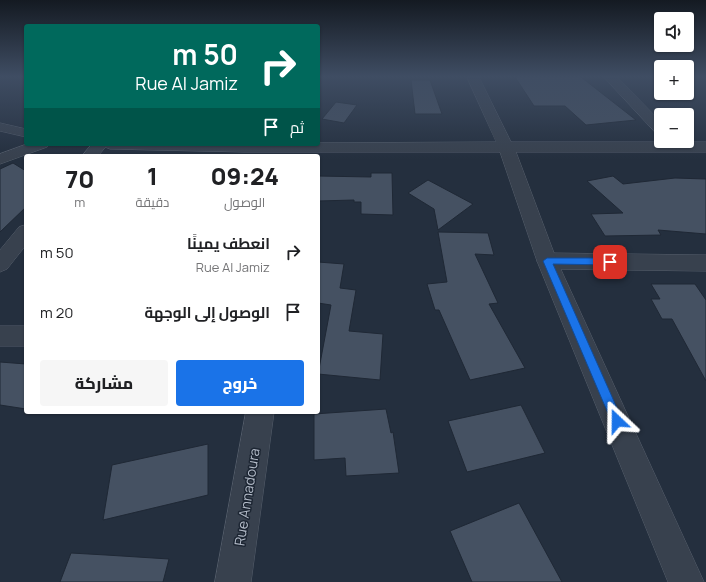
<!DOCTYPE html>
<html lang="ar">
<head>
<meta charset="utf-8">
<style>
  body { margin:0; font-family:Manrope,Cairo,sans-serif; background:#f6f6f6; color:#202124; direction:rtl; height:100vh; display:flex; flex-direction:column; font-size:15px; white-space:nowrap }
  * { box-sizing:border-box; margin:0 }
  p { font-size:13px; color:#757577 }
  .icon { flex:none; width:22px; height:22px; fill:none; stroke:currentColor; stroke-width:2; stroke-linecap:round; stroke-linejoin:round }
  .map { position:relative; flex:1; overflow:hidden; direction:ltr }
  .sheet { position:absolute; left:24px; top:154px; width:296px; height:260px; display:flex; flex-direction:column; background:#fff; border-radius:4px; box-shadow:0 1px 3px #0004; direction:rtl }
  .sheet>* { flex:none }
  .top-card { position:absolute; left:24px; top:24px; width:296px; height:122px; border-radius:4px; box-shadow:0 1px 3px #0004; direction:rtl; background:#00695c; color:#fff; overflow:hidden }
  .controls { position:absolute; left:654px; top:12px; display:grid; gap:8px }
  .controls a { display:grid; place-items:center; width:40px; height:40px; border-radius:4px; background:#fff; box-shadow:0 1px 3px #0004; font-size:20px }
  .pin { position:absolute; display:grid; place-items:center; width:34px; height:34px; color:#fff; margin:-17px; border-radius:8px; box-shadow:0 2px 6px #0006 }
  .me { position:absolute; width:44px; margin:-22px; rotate:337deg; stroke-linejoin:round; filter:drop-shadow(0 0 3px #0008) }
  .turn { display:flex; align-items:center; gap:14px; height:84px; padding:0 16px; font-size:18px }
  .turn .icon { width:52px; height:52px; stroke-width:2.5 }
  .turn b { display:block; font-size:28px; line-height:34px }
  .then { display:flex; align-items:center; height:38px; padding:0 16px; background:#0003; gap:8px; font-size:15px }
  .eta { display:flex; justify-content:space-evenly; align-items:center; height:68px; text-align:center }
  .eta b { font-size:24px; font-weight:800; line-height:28px }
  .primary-button { display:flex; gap:8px; margin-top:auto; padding:8px 16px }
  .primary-button a { flex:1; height:46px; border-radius:4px; background:#1a73e8; color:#fff; font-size:16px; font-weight:800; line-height:46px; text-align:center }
  .primary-button a+a { background:#f6f6f6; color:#202124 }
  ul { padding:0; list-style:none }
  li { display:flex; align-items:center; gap:12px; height:60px; padding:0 16px }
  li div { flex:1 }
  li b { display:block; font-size:15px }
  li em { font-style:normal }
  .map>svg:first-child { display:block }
  .building { fill:#455162; stroke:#1f2835 }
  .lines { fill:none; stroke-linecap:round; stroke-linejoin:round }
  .minor-casing { stroke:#565f6c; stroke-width:1 }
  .tertiary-casing { stroke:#565f6c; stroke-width:1 }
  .minor { fill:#38414e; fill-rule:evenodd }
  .tertiary { fill:#38414e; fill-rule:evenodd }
  .route { fill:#1a73e8; stroke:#114b97 }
  .labels { text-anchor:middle; stroke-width:3; stroke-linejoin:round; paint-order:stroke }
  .near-street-label { font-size:14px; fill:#b4bcc9; stroke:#1d2633 }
</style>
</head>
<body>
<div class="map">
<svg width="706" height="582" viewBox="0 0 706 582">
  <rect width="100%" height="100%" fill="#242f3e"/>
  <path class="building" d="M515,77h66l55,43 -50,5 -21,-19h-31z
    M411,80h19l12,34h-27z
    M336,102l21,3 -13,18 -22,-4z
    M13,163l13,8v36l-26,25v-63z
    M371,173h21l1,42 -32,-1v-12h-7v-2l-36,1v-25l53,1z
    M613,176l10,8 52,-6 31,1v55l-48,-4 3,5 -56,1 -14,-22 32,-1 -36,-32z
    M428,180l45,24 -35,26 -4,-21 -26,-16z
    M438,232l50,1 6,22 -19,-1 23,49 -9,1 36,64 -55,12 -31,-70h-4l-8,-26 20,-2z
    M318,262l26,2 -4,24 16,2 -7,41 34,3 -3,46 -62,-6 13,-69 -13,-2z
    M651,284h44l11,16v81l-34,-62h-10l-11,-20h9z
    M0,362l26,2v45l-26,-4z
    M521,405l24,48 -78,19 -19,-51z
    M386,409l5,24 2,-1 6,41 -53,3 -1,-18 -31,2v-46z
    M208,444v51l-105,25 9,-55z
    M519,503l43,79h-90l-22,-51z
    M71,553l35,2 63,4 -6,23h-103z"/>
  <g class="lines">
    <defs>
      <path id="minor" d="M604,77h13l44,45v12l-5,-1z
        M27,144h23l-3,3 -47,17v-10z
        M92,144h16l-10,12h-16z
        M26,225v20l-19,24 -7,3v-22l19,-23z
        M547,253l159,2v16l-159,-2 -7,-3 -3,-5 3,-5z
        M0,326h26v20h-26z
        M246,412h28l-23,170h-36z"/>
      <path id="tertiary" d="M467,77h12l32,65h195v10h-190l41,109 147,321h-36l-131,-321 -37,-109h-256l-134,-3 -5,-2 -3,-3 394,-2z
        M0,123l26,6v8l-26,-6z"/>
    </defs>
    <use href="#minor" class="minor-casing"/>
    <use href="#tertiary" class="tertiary-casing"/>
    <use href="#minor" class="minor"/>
    <use href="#tertiary" class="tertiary"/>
  </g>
  <linearGradient id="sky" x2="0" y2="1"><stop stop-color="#141a22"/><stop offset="0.48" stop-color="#3f4d63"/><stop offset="1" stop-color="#3f4d63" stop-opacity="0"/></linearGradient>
  <rect width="706" height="159" fill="url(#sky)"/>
  <path class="route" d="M547,258h63l5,4 -5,3 -57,-1 68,153 1,4 -1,4 -4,2 -4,-2 -70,-164z"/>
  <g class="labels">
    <g class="near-street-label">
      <text transform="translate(247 497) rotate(-81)" y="5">Rue Annadoura</text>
    </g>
  </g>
</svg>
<div class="controls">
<a><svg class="icon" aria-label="sound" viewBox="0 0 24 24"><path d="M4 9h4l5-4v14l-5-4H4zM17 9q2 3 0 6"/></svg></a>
<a>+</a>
<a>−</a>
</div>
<div class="pin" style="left:610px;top:262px;background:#d93025"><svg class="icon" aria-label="arrive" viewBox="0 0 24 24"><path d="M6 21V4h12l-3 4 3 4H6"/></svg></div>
<svg class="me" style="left:617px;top:421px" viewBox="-20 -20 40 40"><path d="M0-17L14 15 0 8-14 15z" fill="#1a73e8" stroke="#fff" stroke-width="4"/></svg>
<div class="top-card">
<div class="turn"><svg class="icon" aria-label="right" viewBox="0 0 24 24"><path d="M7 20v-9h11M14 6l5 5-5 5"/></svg><div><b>50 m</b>Rue Al Jamiz</div></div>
<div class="then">ثم<svg class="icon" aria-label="arrive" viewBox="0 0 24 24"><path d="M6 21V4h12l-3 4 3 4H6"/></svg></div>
</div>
<section class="sheet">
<div class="eta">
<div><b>09:24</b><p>الوصول</p></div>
<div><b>1</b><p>دقيقة</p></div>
<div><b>70</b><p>m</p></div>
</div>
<ul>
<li><svg class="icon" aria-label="right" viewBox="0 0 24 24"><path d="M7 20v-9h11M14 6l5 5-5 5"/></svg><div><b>انعطف يمينًا</b><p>Rue Al Jamiz</p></div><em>50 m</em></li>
<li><svg class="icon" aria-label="arrive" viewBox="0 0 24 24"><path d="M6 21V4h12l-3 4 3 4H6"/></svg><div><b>الوصول إلى الوجهة</b></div><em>20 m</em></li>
</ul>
<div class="primary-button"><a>خروج</a><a>مشاركة</a></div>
</section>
</div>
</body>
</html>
